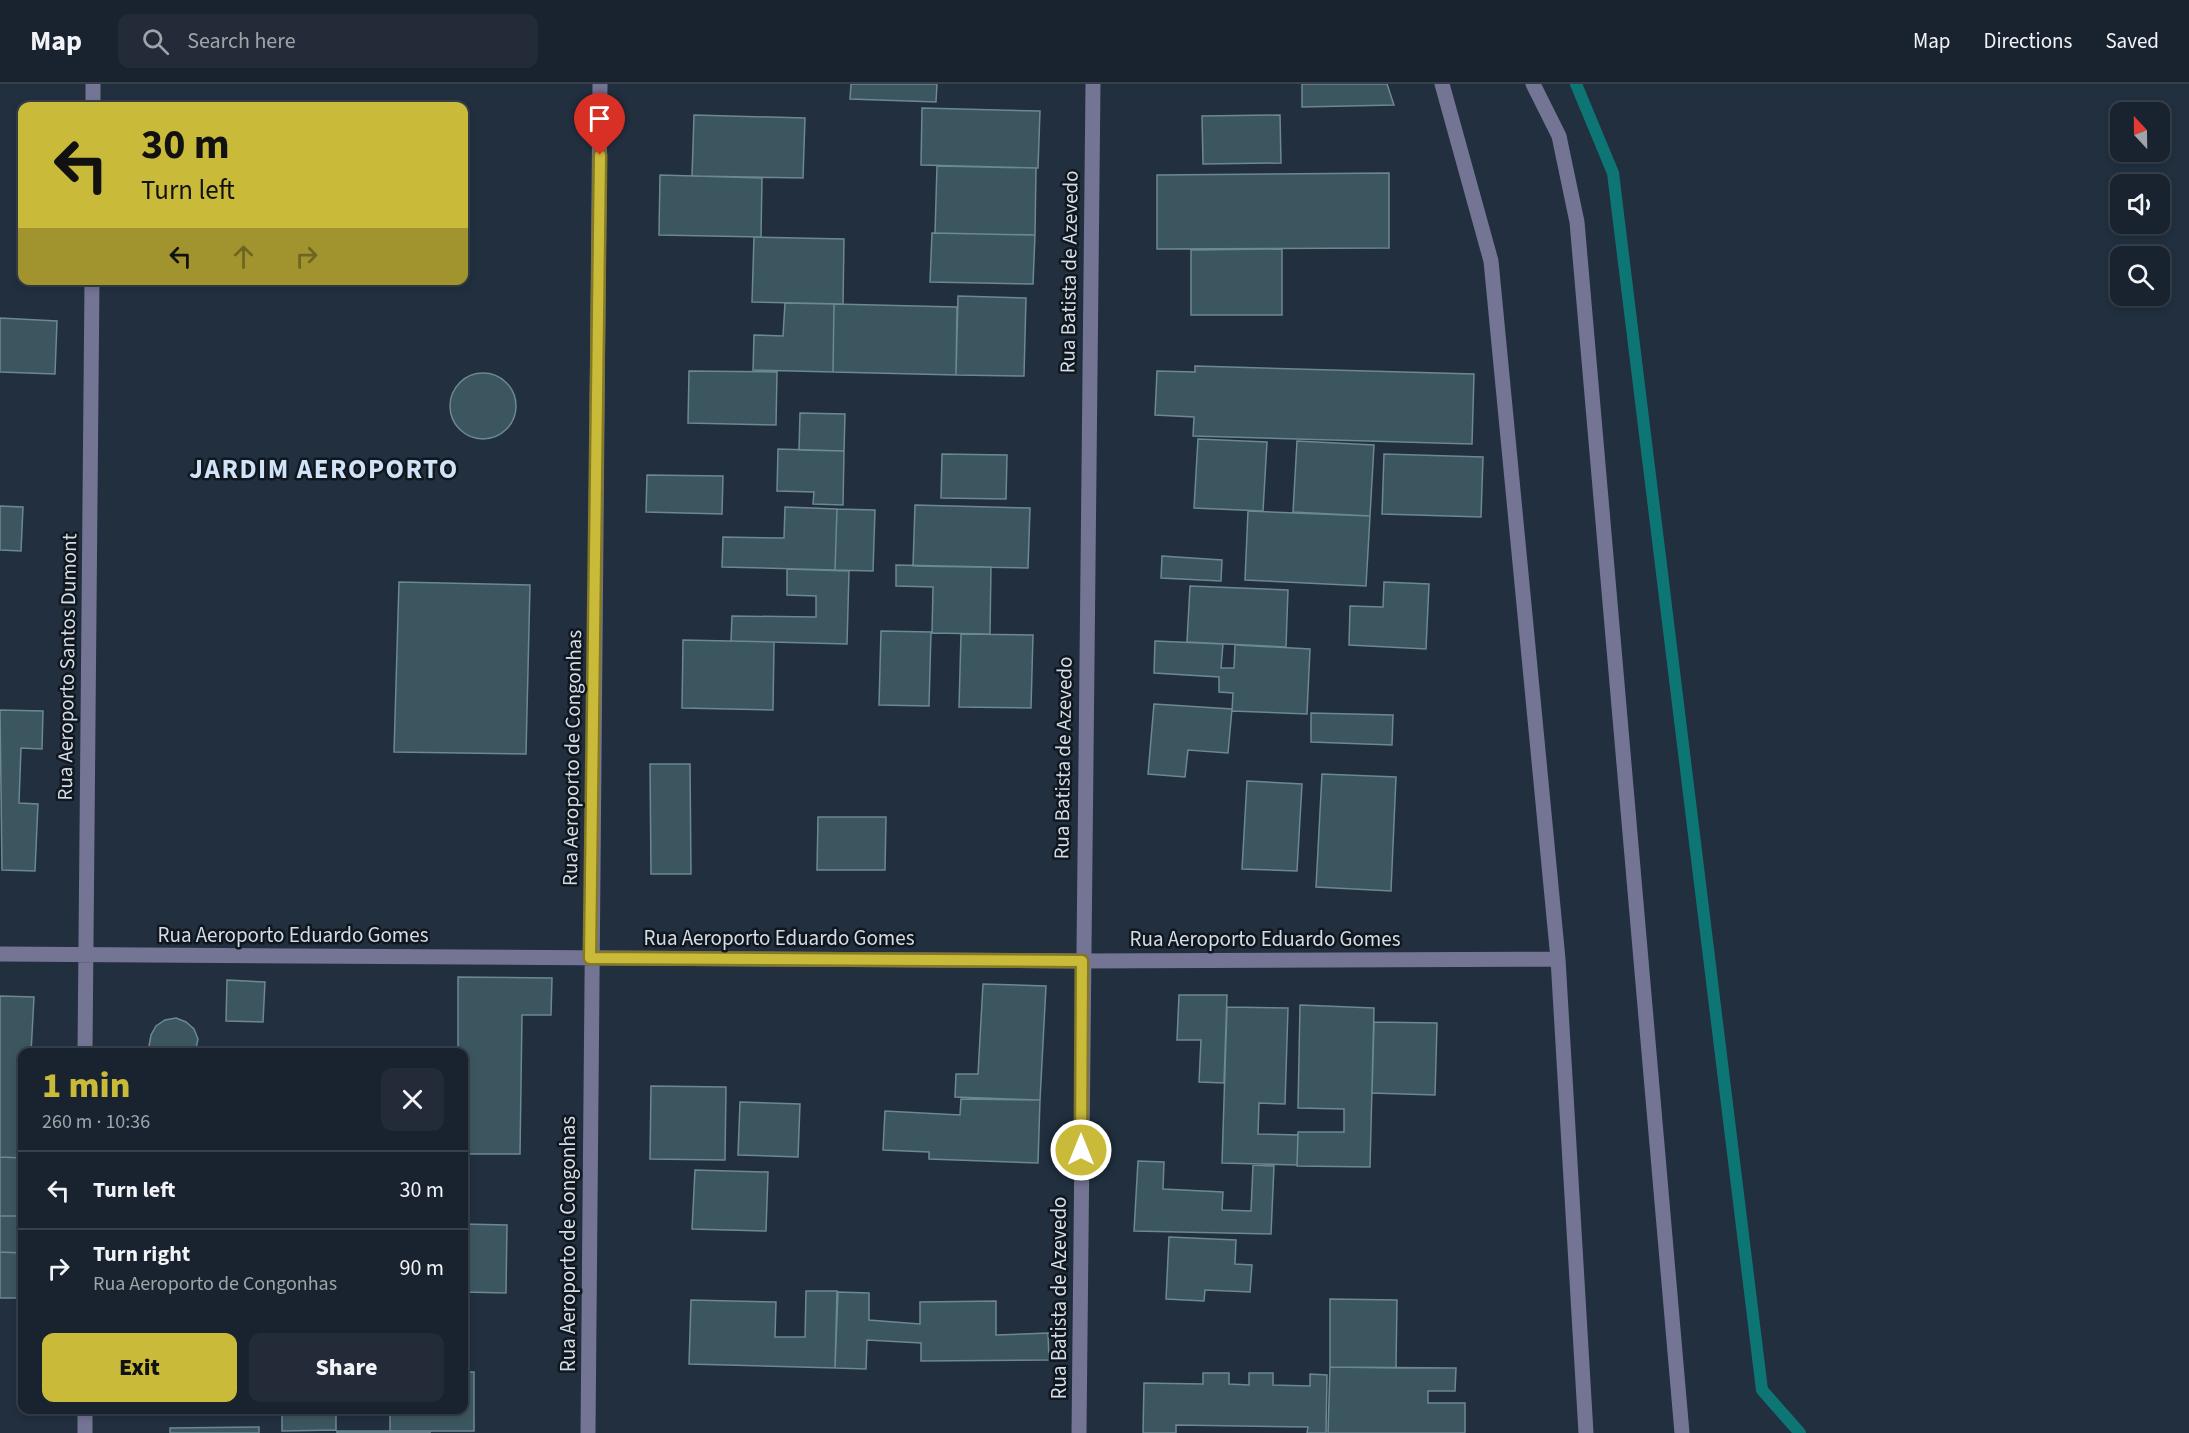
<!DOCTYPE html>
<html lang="en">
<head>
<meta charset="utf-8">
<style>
  body { margin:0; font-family:"Source Sans 3",sans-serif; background:#222b37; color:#f1f3f6; height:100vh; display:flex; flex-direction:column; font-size:22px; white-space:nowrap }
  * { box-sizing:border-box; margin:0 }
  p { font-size:20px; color:#9fa4aa }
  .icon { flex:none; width:33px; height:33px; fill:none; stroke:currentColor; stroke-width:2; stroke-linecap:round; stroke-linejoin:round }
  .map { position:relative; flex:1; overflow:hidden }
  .details { position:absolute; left:18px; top:964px; width:450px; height:366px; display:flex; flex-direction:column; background:#19232f; border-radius:12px; box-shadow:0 3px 9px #0003,0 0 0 2px #37404b }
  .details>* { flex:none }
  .top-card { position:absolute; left:18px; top:18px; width:450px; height:183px; border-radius:12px; box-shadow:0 3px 9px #0003,0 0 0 2px #37404b; background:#caba3a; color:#111; overflow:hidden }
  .needle { width:39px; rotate:338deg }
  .buttons { position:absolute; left:2110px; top:18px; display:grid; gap:12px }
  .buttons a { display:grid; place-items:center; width:60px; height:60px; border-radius:12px; background:#19232f; box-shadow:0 3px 9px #0003,0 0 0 2px #37404b; font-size:30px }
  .pin { position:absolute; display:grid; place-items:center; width:51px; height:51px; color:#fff; margin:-62px -26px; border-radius:50% 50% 50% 0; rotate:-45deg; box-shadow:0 0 6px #0007 }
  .pin .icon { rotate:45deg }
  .me { position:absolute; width:66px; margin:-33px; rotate:0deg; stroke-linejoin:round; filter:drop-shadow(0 0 4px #0008) }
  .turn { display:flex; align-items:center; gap:21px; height:126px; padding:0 24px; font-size:27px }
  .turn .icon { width:78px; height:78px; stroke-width:2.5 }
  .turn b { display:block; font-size:42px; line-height:51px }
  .lanes { display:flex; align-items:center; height:57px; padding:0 24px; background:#0003; justify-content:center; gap:30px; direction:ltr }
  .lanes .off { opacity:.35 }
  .round { display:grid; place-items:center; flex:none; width:63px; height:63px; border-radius:12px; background:#222b37 }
  .overview { display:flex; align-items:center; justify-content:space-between; height:102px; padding:0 24px }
  h1 { font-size:36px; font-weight:800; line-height:45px; color:#caba3a }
  .button { display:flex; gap:12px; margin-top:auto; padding:12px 24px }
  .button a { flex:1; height:69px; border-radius:12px; background:#caba3a; color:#111; font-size:24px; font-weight:800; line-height:69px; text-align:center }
  .button a+a { background:#222b37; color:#f1f3f6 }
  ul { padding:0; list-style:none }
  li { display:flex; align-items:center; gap:18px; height:78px; padding:0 24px; border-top:2px solid #37404b }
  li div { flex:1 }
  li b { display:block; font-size:22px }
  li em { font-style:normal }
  header { display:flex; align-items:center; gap:36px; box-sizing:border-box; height:84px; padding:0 30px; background:#19232f; border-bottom:2px solid #37404b }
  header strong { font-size:28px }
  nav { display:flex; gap:33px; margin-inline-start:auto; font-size:21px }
  .search { width:420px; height:54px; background:#222b37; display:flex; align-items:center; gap:15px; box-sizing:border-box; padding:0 21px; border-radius:12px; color:#9fa4aa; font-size:22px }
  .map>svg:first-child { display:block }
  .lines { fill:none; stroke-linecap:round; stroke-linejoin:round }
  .stream { stroke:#0d7674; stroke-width:12 }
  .building { fill:#3c5660; stroke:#6c8892; stroke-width:1.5 }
  .minor { stroke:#747494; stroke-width:15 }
  .route-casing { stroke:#837926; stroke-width:15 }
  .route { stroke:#caba3a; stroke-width:10 }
  .labels { text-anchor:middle; stroke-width:5; stroke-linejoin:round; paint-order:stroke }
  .street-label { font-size:21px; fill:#d4dde7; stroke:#11171e }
  .district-label { font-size:27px; font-weight:bold; letter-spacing:1.5px; fill:#d1e3f9; stroke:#11171e }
</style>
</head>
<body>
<header>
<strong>Map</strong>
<div class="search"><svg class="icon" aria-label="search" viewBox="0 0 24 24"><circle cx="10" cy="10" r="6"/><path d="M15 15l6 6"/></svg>Search here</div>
<nav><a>Map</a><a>Directions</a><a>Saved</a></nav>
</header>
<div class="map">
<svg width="2189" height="1349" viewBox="0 0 2189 1349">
  <rect width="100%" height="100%" fill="#212f3f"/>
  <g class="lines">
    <path class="stream" d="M1576,0l37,89 149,1217 38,43"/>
  </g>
  <path class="building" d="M851,0h86l-1,18 -86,-3z
    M1302,0h85l7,21 -92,2z
    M922,24l118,3 -2,57 -117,-3z
    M694,31l111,3 -2,60 -111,-2z
    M1280,31l1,48 -78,1 -1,-48z
    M937,82l99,2 -1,67 -100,-2z
    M1389,89v75l-232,1v-74z
    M660,91l102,3 -1,59 -102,-2z
    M932,149l103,2 -2,49 -103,-2z
    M754,153l90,2 -1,65 -91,-2z
    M1282,165v66h-91v-65z
    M958,212l68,2 -2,78 -68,-1z
    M785,219l49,1 -1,68 -80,-2 1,-35 29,1z
    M834,220l123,3 -1,68 -123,-3z
    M0,234l57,3 -2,53 -55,-2z
    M1195,282l279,8 -2,70 -279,-8 1,-19 -39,-2 2,-44 38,1z
    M689,287l88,1 -1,53 -88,-2z
    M450 322a33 33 0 1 1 66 0a33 33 0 1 1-66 0Z
    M800,329l45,1 -1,37 -45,-1z
    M1198,355l69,3 -4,69 -69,-3z
    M1297,357l77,4 -4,71 -77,-4z
    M778,365l66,2 -1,54 -30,-1 1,-12 -37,-1z
    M942,370l65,1 -1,44 -65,-1z
    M1384,370l99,3 -2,60 -99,-3z
    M647,391l76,1 -1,38 -76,-2z
    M915,421l115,3 -2,60 -115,-2z
    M0,422l23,1 -2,44 -21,-1z
    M785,423l52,2 -2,61 -113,-3 1,-30 61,1z
    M837,425l38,1 -2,61 -38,-1z
    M1248,427l122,5 -4,70 -121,-6z
    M1162,472l60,4 -1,21 -60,-3z
    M896,481l95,2 -1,67 -58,-1 1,-46 -37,-1z
    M787,485l62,2 -2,73 -116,-3 1,-25 84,1v-21l-29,-1z
    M399,498l131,3 -4,169 -132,-2z
    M1384,498l45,2 -3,65 -77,-4 1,-39 33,1z
    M1190,502l98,4 -2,57 -99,-5z
    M881,547l50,1 -2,74 -50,-1z
    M961,550l72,1 -2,73 -72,-1z
    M683,556l91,2 -1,68 -91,-2z
    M1155,557l68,3 -2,24h13l1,-23 75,4 -3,65 -75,-3 1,-18 -14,-1v-15l-65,-4z
    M1154,620l78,5 -4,44 -40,-3 -3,27 -37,-3z
    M0,626l43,1 -1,38 -21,-1 -2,55 19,1 -3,67 -33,-1z
    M1311,629l82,2 -1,30 -81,-3z
    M650,680h40l1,110h-40z
    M1322,690l74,3 -5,114 -75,-4z
    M1247,697l55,3 -5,87 -55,-2z
    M818,733h68l-1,53h-68z
    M458,893l94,1 -1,37h-29l-2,139h-56v-101h-6z
    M227,896l38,2 -2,40 -37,-1z
    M983,900l63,2 -6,114 -85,-3 1,-23h22z
    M1179,911h48l-3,88 -25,-1 2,-42h-24z
    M0,912l34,1 -3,56h-9v105l-22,-1z
    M1300,921l74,3 -4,159 -73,-1 1,-34h46v-23l-46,-1z
    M1227,923l61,1 -3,96 -26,-1 -1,31 40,1 -1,30 -75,-2z
    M176,934l10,4 8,7 4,10 -3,14h-43l-3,-7 2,-11 5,-9 9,-6z
    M1374,938l63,1 -2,72 -63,-2z
    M651,1002l75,1 -1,73 -75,-1z
    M961,1015l79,1 -2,63 -109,-4v-7l-46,-2 2,-39 75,4z
    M740,1018l60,2 -2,53 -60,-2z
    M0,1073l22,1v58h-22z
    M1138,1077l26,1 -1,27 60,3 -1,18 29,1 2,-46 21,1 -3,68 -137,-3z
    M695,1086l73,2 -2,59 -74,-2z
    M0,1132h22v37l-22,-1z
    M464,1140l43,1 -1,68 -42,-1z
    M1169,1153l67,3 -1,24 17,1 -2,27 -45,-2 -1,11 -38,-2z
    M0,1168l22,1v45h-22z
    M806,1207h31l-2,77 -146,-4 2,-64 85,2 -1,35h30z
    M838,1208l31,1v27l51,4v-22l76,-1v34l52,-2 1,27 -128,1v-18l-54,-3 -1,29 -31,-1z
    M1330,1215l67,1 -1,68 -66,-1z
    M1330,1283l126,1 -1,23h-27v12h37v30h-137z
    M464,1288h10v59h-84v-21h74z
    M1203,1289h26v11l20,1v-12h24v12l37,1v-12l17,1 -1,58h-19l1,-6 -132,-2v8h-33l1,-50 59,1z
    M282,1326h54v20l-54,1z
    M259,1343v6h-89v-5z
    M337,1347h93v2h-93z"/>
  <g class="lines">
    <path class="minor" d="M1442,0l49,177 67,698 28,474
      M1533,0l26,52 18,86 105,1211
      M93,22v-22
      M0,870l1082,7 476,-2
      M85,969l7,-773
      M85,1349v-23
      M588,1349l12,-1349
      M1079,1349l14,-1349"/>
  </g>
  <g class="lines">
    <defs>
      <path id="route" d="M600,71l-10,803 492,3 -1,189"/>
    </defs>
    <use href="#route" class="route-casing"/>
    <use href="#route" class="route"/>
  </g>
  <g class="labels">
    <g class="street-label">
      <text transform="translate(1069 188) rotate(-89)" y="7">Rua Batista de Azevedo</text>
      <text transform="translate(67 583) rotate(-89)" y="7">Rua Aeroporto Santos Dumont</text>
      <text transform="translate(572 674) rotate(-89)" y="7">Rua Aeroporto de Congonhas</text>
      <text transform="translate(1063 674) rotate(-89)" y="7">Rua Batista de Azevedo</text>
      <text x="293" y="858">Rua Aeroporto Eduardo Gomes</text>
      <text x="779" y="861">Rua Aeroporto Eduardo Gomes</text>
      <text x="1265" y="862">Rua Aeroporto Eduardo Gomes</text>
      <text transform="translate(568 1160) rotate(-90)" y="7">Rua Aeroporto de Congonhas</text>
      <text transform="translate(1059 1214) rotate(-90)" y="7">Rua Batista de Azevedo</text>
    </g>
    <g class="district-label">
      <text x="324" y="394">JARDIM AEROPORTO</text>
    </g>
  </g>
</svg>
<div class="buttons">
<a><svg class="needle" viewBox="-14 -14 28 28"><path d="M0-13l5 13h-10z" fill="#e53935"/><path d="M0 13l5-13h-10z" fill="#9fa4aa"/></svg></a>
<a><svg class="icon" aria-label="sound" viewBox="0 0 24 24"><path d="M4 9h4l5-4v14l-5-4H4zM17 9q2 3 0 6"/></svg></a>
<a><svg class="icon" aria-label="search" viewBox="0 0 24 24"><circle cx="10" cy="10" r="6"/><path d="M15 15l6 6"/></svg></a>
</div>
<div class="pin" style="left:600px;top:71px;background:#d93025"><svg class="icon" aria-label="arrive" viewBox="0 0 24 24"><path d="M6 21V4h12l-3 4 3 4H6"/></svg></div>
<svg class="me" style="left:1081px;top:1066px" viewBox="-20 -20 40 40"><circle r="17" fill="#caba3a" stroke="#fff" stroke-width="3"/><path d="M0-11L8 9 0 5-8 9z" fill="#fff"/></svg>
<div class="top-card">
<div class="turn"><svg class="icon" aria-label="left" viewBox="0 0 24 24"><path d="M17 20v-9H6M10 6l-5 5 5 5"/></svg><div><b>30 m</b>Turn left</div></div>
<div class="lanes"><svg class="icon" aria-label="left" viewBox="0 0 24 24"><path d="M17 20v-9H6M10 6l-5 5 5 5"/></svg><svg class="icon off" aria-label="ahead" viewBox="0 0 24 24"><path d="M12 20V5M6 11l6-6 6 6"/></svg><svg class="icon off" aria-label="right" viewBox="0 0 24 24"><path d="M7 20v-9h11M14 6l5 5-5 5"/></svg></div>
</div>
<section class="details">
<div class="overview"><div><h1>1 min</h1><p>260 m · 10:36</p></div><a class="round"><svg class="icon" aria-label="close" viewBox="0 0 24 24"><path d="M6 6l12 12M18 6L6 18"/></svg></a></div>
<ul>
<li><svg class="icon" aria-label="left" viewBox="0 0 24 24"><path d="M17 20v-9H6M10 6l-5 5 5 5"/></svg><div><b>Turn left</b></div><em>30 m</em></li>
<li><svg class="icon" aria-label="right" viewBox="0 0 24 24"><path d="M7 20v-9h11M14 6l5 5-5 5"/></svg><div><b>Turn right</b><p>Rua Aeroporto de Congonhas</p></div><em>90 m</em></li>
</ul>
<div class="button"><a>Exit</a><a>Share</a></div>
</section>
</div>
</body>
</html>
